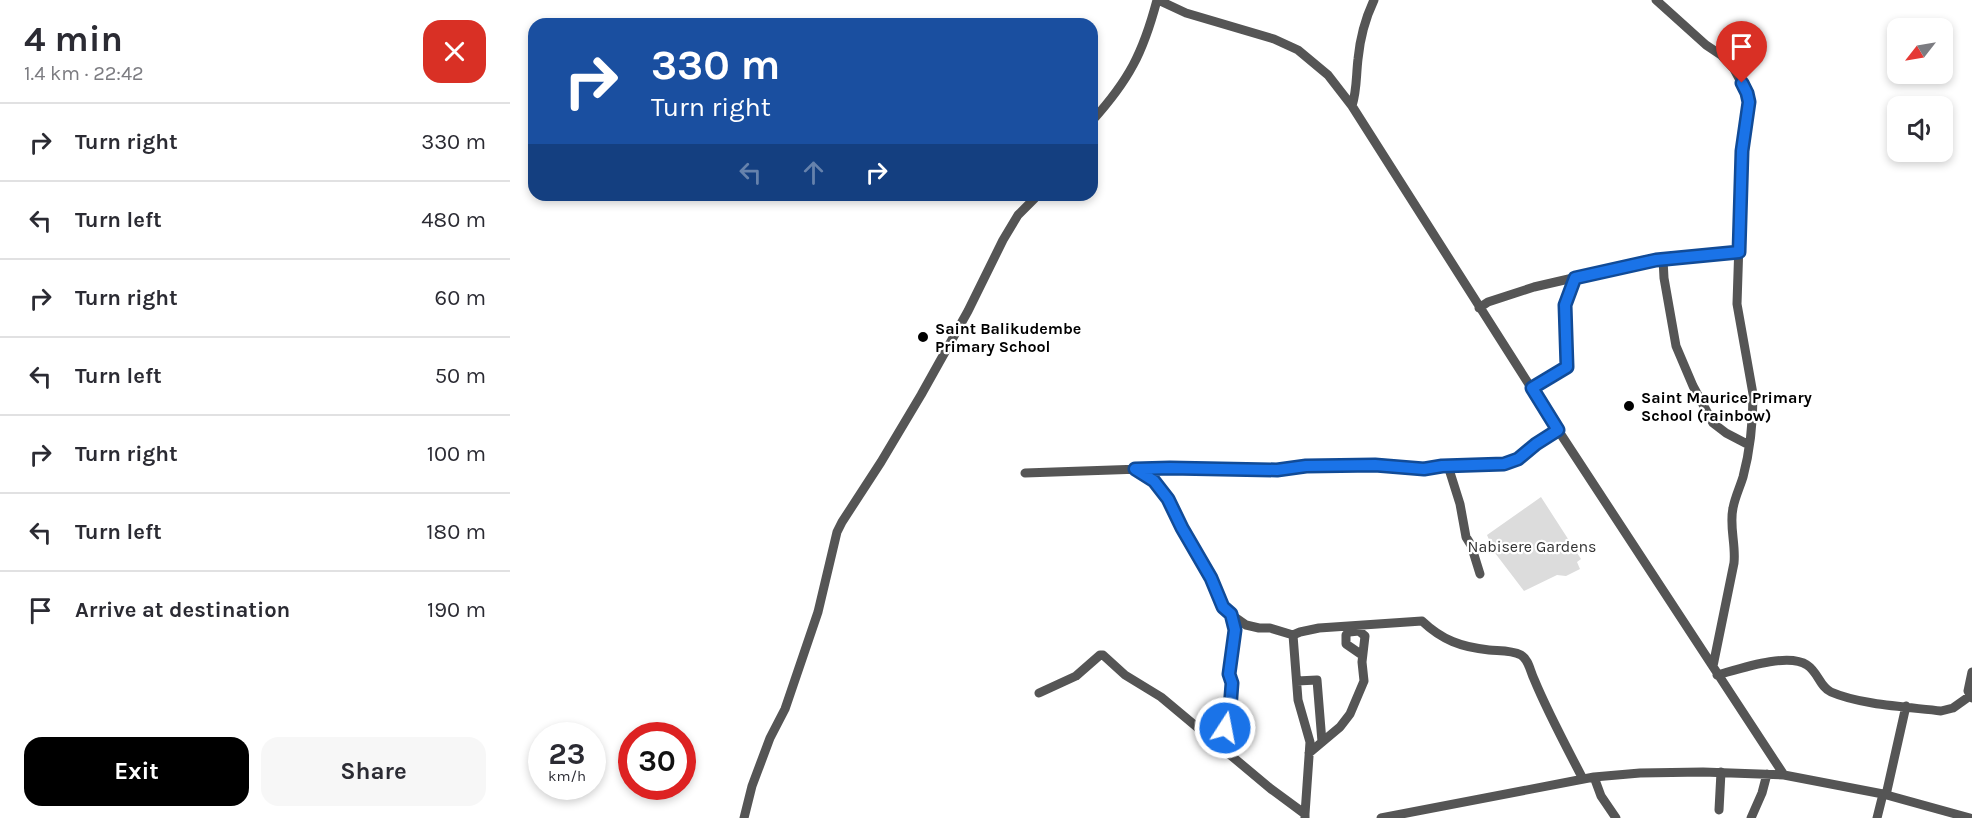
<!DOCTYPE html>
<html lang="en">
<head>
<meta charset="utf-8">
<style>
  body { margin:0; font-family:Karla,sans-serif; background:#f7f7f7; color:#2b2b33; height:100vh; display:flex; flex-direction:column; font-size:22px; white-space:nowrap }
  * { box-sizing:border-box; margin:0 }
  p { font-size:20px; color:#7c7c81 }
  .icon { flex:none; width:33px; height:33px; fill:none; stroke:currentColor; stroke-width:2; stroke-linecap:round; stroke-linejoin:round }
  .map { position:relative; flex:1; overflow:hidden }
  .panel { display:flex; flex-direction:column; background:#fff; width:510px }
  .panel>* { flex:none }
  .top-card { position:absolute; left:18px; top:18px; width:570px; height:183px; border-radius:18px; box-shadow:0 3px 9px #0003; background:#1a4fa0; color:#fff; overflow:hidden }
  .needle { width:39px; rotate:239deg }
  .buttons { position:absolute; left:1377px; top:18px; display:grid; gap:12px }
  .buttons a { display:grid; place-items:center; width:66px; height:66px; border-radius:12px; background:#fff; box-shadow:0 3px 9px #0003; font-size:30px }
  .speed { position:absolute; left:18px; top:722px; display:flex; gap:12px; font-size:30px; font-weight:700; text-align:center }
  .speed>* { display:grid; place-content:center; width:78px; height:78px; border-radius:50%; background:#fff; box-shadow:0 3px 9px #0003; line-height:1 }
  .speed small { font-size:15px; font-weight:400 }
  .speed .limit { border:9px solid #d22; background:#fff; color:#111 }
  .pin { position:absolute; display:grid; place-items:center; width:51px; height:51px; color:#fff; margin:-62px -26px; border-radius:50% 50% 50% 0; rotate:-45deg; box-shadow:0 0 6px #0007 }
  .pin .icon { rotate:45deg }
  .me { position:absolute; width:66px; margin:-33px; rotate:11deg; stroke-linejoin:round; filter:drop-shadow(0 0 4px #0008) }
  .turn { display:flex; align-items:center; gap:21px; height:126px; padding:0 24px; font-size:27px }
  .turn .icon { width:78px; height:78px; stroke-width:2.5 }
  .turn b { display:block; font-size:42px; line-height:51px }
  .lanes { display:flex; align-items:center; height:57px; padding:0 24px; background:#0003; justify-content:center; gap:30px; direction:ltr }
  .lanes .off { opacity:.35 }
  .round { display:grid; place-items:center; flex:none; width:63px; height:63px; border-radius:18px; background:#f7f7f7 }
  .head { display:flex; align-items:center; justify-content:space-between; height:102px; padding:0 24px }
  h1 { font-size:36px; font-weight:700; line-height:45px }
  .cta { display:flex; gap:12px; margin-top:auto; padding:12px 24px }
  .cta a { flex:1; height:69px; border-radius:18px; background:#000; color:#fff; font-size:24px; font-weight:700; line-height:69px; text-align:center }
  .cta a+a { background:#f7f7f7; color:#2b2b33 }
  ul { padding:0; list-style:none }
  li { display:flex; align-items:center; gap:18px; height:78px; padding:0 24px; border-top:2px solid #e1e1e2 }
  li div { flex:1 }
  li b { display:block; font-size:22px }
  li em { font-style:normal }
  main { display:flex; flex:1; min-height:0 }
  .map>svg:first-child { display:block }
  .green { fill:#dcdcdc }
  .lines { fill:none; stroke-linecap:round; stroke-linejoin:round }
  .minor { stroke:#555; stroke-width:9 }
  .route-casing { stroke:#114b97; stroke-width:15 }
  .route { stroke:#1a73e8; stroke-width:10 }
  .poi-dot { fill:#000; stroke:#fff; stroke-width:2 }
  .labels { text-anchor:middle; stroke-width:4.5; stroke-linejoin:round; paint-order:stroke }
  .poi-label { font-size:16px; font-weight:bold; fill:#000; stroke:#fff; text-anchor:start }
  .park-label { font-size:16px; fill:#333; stroke:#fff }
</style>
</head>
<body>
<main>
<section class="panel">
<div class="head"><div><h1>4 min</h1><p>1.4 km · 22:42</p></div><a class="round" style="background:#d93025;color:#fff"><svg class="icon" aria-label="close" viewBox="0 0 24 24"><path d="M6 6l12 12M18 6L6 18"/></svg></a></div>
<ul>
<li><svg class="icon" aria-label="right" viewBox="0 0 24 24"><path d="M7 20v-9h11M14 6l5 5-5 5"/></svg><div><b>Turn right</b></div><em>330 m</em></li>
<li><svg class="icon" aria-label="left" viewBox="0 0 24 24"><path d="M17 20v-9H6M10 6l-5 5 5 5"/></svg><div><b>Turn left</b></div><em>480 m</em></li>
<li><svg class="icon" aria-label="right" viewBox="0 0 24 24"><path d="M7 20v-9h11M14 6l5 5-5 5"/></svg><div><b>Turn right</b></div><em>60 m</em></li>
<li><svg class="icon" aria-label="left" viewBox="0 0 24 24"><path d="M17 20v-9H6M10 6l-5 5 5 5"/></svg><div><b>Turn left</b></div><em>50 m</em></li>
<li><svg class="icon" aria-label="right" viewBox="0 0 24 24"><path d="M7 20v-9h11M14 6l5 5-5 5"/></svg><div><b>Turn right</b></div><em>100 m</em></li>
<li><svg class="icon" aria-label="left" viewBox="0 0 24 24"><path d="M17 20v-9H6M10 6l-5 5 5 5"/></svg><div><b>Turn left</b></div><em>180 m</em></li>
<li><svg class="icon" aria-label="arrive" viewBox="0 0 24 24"><path d="M6 21V4h12l-3 4 3 4H6"/></svg><div><b>Arrive at destination</b></div><em>190 m</em></li>
</ul>
<div class="cta"><a>Exit</a><a>Share</a></div>
</section>
<div class="map">
<svg width="1462" height="818" viewBox="0 0 1462 818">
  <rect width="100%" height="100%" fill="#fff"/>
  <path class="green" d="M1031,497l40,62 -4,3 3,7 -14,7 -9,-1 -33,16 -29,-38 -8,-18z"/>
  <g class="lines">
    <path class="minor" d="M648,0l28,13 88,26 24,11 30,25 24,31 206,324 226,345
      M1146,0l50,45 15,10 13,14 13,24 2,9 -7,49 -5,153 16,90c0,27 -3,57 -10,83 -3,10 -8,20 -10,31 -4,18 3,36 1,55l-21,103
      M842,106c5,-16 4,-30 6,-47 2,-21 7,-40 16,-59
      M582,121c37,-41 51,-68 65,-121
      M1153,259l1,19 12,68 17,40 20,37 13,10 23,12
      M969,308l9,-6 46,-15 104,-24 31,-5 70,-6
      M1022,388l35,-21 -2,-62 10,-27
      M938,466l12,38 6,33 5,8 9,29
      M625,469l19,12 14,18 14,29 29,50 15,33 20,14 13,3h11l23,7 7,-3 19,-4 103,-7c20,19 39,26 67,29 10,1 22,0 32,5 8,5 9,16 13,24 14,34 32,67 49,100
      M515,473l145,-5 107,2 29,-4 69,-1 49,4 18,-3 62,-2 14,-5 40,-29
      M783,635l5,65 12,42 -5,72
      M1462,672l-4,19 4,7
      M1207,675c22,-6 71,-23 90,-10 11,7 13,22 24,27 30,13 77,15 110,19l12,-3 17,-12
      M787,681l20,-1 5,62
      M529,693l37,-17 24,-21h3l22,20 36,22 110,92 34,25v4
      M713,748c-2,-12 4,-25 7,-37 2,-13 0,-24 0,-37 -2,-22 8,-39 1,-61
      M799,753l31,-26 10,-13 14,-33 -2,-19 3,-26 -6,-5 -10,1 -3,3v9l16,11
      M1084,777l7,19 15,22
      M1376,795l20,-89
      M1209,810l2,-38
      M234,818l8,-32 18,-48 15,-29 33,-97 19,-80 5,-10 39,-60 40,-67 47,-84 35,-71 15,-25 20,-20
      M871,818l213,-41 46,-4 63,-1 81,3 99,19 87,24
      M1241,818l11,-25 5,-19
      M1367,818l6,-24"/>
  </g>
  <g class="lines">
    <defs>
      <path id="route" d="M715,728l5,-19 2,-26 -3,-9 6,-44 -4,-16 -8,-7 -12,-29 -29,-50 -14,-29 -14,-18 -19,-12 35,-1 107,2 29,-4 69,-1 49,4 18,-3 62,-2 14,-5 18,-15 22,-14 -26,-42 35,-21 -2,-62 10,-27 81,-18 83,-8 3,-101 7,-49 -2,-9 -5,-10"/>
    </defs>
    <use href="#route" class="route-casing"/>
    <use href="#route" class="route"/>
  </g>
  <g class="poi-dot">
    <circle cx="413" cy="337" r="6"/>
    <circle cx="1119" cy="406" r="6"/>
  </g>
  <g class="labels">
    <g class="poi-label">
      <text x="425" y="334">Saint Balikudembe<tspan x="425" dy="18">Primary School</tspan></text>
      <text x="1131" y="403">Saint Maurice Primary<tspan x="1131" dy="18">School (rainbow)</tspan></text>
    </g>
    <g class="park-label">
      <text x="1022" y="552">Nabisere Gardens</text>
    </g>
  </g>
</svg>
<div class="buttons">
<a><svg class="needle" viewBox="-14 -14 28 28"><path d="M0-13l5 13h-10z" fill="#e53935"/><path d="M0 13l5-13h-10z" fill="#7c7c81"/></svg></a>
<a><svg class="icon" aria-label="sound" viewBox="0 0 24 24"><path d="M4 9h4l5-4v14l-5-4H4zM17 9q2 3 0 6"/></svg></a>
</div>
<div class="speed"><div>23<small>km/h</small></div><div class="limit">30</div></div>
<div class="pin" style="left:1232px;top:83px;background:#d93025"><svg class="icon" aria-label="arrive" viewBox="0 0 24 24"><path d="M6 21V4h12l-3 4 3 4H6"/></svg></div>
<svg class="me" style="left:715px;top:728px" viewBox="-20 -20 40 40"><circle r="17" fill="#1a73e8" stroke="#fff" stroke-width="3"/><path d="M0-11L8 9 0 5-8 9z" fill="#fff"/></svg>
<div class="top-card">
<div class="turn"><svg class="icon" aria-label="right" viewBox="0 0 24 24"><path d="M7 20v-9h11M14 6l5 5-5 5"/></svg><div><b>330 m</b>Turn right</div></div>
<div class="lanes"><svg class="icon off" aria-label="left" viewBox="0 0 24 24"><path d="M17 20v-9H6M10 6l-5 5 5 5"/></svg><svg class="icon off" aria-label="ahead" viewBox="0 0 24 24"><path d="M12 20V5M6 11l6-6 6 6"/></svg><svg class="icon" aria-label="right" viewBox="0 0 24 24"><path d="M7 20v-9h11M14 6l5 5-5 5"/></svg></div>
</div>
</div>
</main>
</body>
</html>
